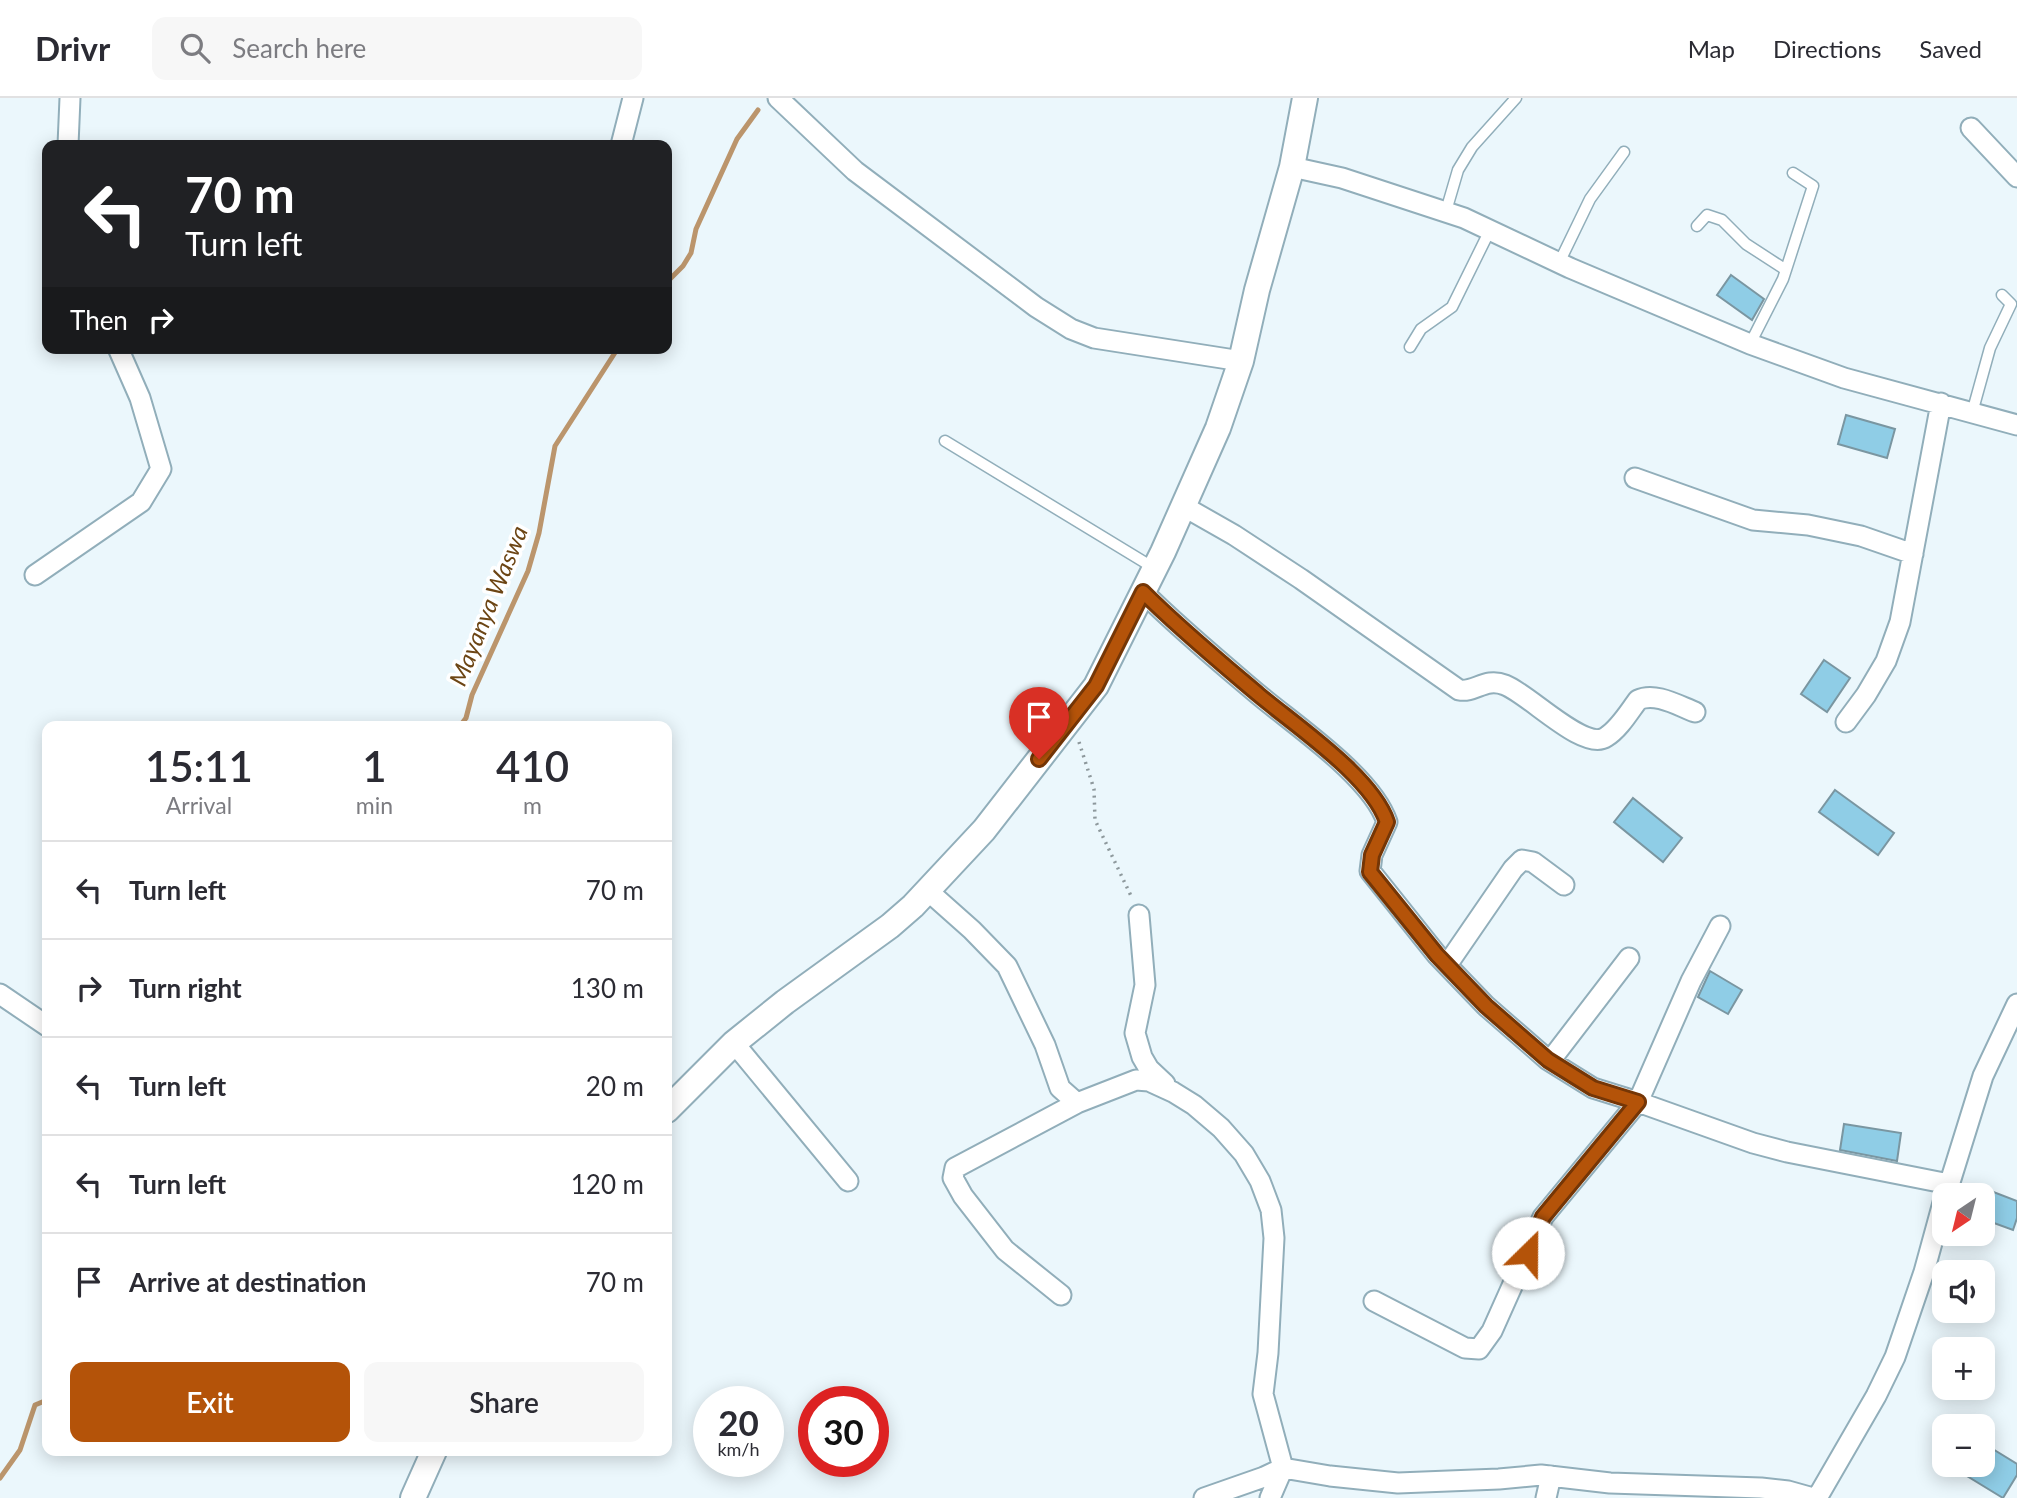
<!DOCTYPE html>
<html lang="en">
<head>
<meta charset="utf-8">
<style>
  body { margin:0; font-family:Lato,sans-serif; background:#f7f7f7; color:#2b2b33; height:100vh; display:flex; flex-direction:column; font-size:26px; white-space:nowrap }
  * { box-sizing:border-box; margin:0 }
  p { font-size:23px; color:#7c7c81 }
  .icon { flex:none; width:38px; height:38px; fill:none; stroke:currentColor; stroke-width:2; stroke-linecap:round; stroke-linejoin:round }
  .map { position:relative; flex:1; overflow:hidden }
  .drawer { position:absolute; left:42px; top:623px; width:630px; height:735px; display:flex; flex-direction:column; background:#fff; border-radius:14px; box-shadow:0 4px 18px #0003 }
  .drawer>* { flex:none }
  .banner { position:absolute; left:42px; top:42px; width:630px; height:214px; border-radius:14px; box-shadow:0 4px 18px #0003; background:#202124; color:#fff; overflow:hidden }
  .needle { width:46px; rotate:215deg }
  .fabs { position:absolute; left:1932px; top:1085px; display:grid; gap:14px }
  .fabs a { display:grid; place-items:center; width:63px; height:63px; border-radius:14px; background:#fff; box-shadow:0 4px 18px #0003; font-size:35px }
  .speed { position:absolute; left:693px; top:1288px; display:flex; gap:14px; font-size:35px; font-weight:700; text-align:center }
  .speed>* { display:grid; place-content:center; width:91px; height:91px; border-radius:50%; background:#fff; box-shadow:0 4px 18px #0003; line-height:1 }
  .speed small { font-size:18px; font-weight:400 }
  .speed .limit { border:10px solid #d22; background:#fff; color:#111 }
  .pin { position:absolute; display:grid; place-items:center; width:60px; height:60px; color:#fff; margin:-72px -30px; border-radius:50% 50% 50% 0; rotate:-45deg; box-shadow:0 0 7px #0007 }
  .pin .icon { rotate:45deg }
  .me { position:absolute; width:77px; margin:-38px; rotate:23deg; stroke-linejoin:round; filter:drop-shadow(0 0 5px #0008) }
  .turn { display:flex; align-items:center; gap:24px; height:147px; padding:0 28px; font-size:32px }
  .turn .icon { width:91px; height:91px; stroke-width:2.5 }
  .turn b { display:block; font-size:49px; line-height:60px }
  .then { display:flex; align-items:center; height:66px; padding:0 28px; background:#0003; gap:14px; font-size:26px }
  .eta { display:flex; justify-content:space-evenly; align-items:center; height:119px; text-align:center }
  .eta b { font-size:42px; font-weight:600; line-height:49px }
  .cta { display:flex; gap:14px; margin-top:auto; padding:14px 28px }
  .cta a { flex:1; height:80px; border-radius:14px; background:#b45309; color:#fff; font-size:28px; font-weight:600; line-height:80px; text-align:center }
  .cta a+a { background:#f7f7f7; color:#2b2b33 }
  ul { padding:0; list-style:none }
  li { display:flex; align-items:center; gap:21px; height:98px; padding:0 28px; border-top:2px solid #e1e1e2 }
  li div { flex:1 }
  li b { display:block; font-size:26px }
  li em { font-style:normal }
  header { display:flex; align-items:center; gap:42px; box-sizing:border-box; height:98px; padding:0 35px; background:#fff; border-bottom:2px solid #e1e1e2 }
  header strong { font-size:33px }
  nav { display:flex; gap:38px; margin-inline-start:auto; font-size:24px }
  .search { width:490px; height:63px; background:#f7f7f7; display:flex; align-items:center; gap:18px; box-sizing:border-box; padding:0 24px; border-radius:14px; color:#7c7c81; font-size:26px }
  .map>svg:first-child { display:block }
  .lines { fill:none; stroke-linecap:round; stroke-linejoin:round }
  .stream { stroke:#bb956c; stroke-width:5 }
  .building { fill:#8fcde6; stroke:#7a96a1; stroke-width:2 }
  .service-casing { stroke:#91aeba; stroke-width:13 }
  .minor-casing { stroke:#91aeba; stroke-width:23 }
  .tertiary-casing { stroke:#91aeba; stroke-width:28 }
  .path { stroke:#8d989c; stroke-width:3.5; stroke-dasharray:2 5; stroke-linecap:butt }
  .service { stroke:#fff; stroke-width:10 }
  .minor { stroke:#fff; stroke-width:19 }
  .tertiary { stroke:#fff; stroke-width:24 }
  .route-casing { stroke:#753606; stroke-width:18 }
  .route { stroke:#b45309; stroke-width:12 }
  .labels { text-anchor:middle; stroke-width:7; stroke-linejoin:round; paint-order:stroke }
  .water-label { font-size:24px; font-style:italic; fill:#6c4514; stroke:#fff }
</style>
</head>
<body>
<header>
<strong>Drivr</strong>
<div class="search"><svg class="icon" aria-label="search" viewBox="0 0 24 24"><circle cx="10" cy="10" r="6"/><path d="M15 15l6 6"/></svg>Search here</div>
<nav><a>Map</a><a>Directions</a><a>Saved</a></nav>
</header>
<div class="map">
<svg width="2017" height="1400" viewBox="0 0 2017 1400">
  <rect width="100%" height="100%" fill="#ebf7fc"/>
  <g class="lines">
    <path class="stream" d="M667,184l16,-16 8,-13 5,-24 41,-90 21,-29
      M460,628l6,-8 6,-23 56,-124 11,-38 16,-87 63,-98
      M0,1380l20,-28 15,-45 12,-5"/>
  </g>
  <path class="building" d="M1731,177l33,24 -12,21 -35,-25z
    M1846,317l49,14 -8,29 -49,-14z
    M1824,562l26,18 -23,34 -26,-18z
    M1835,692l59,43 -16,22 -59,-43z
    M1633,700l49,40 -19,24 -49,-40z
    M1710,873l32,19 -14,24 -30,-17z
    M1844,1026l57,9 -4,28 -57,-11z
    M1983,1090l34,13v17l-4,12 -30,-11z
    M1983,1345l34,21v11l-14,23 -54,-33h34z"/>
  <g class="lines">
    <defs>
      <path id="service" d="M1446,113l12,-41 14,-23 44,-49
        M1697,128l10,-11 15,5 24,24 40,26
        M1559,165l31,-64 34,-47
        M1750,246l33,-65 30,-93 -20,-13
        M1410,249l11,-18 31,-22 38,-77
        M1972,315l18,-65 21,-44 -9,-9
        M945,343l209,127"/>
      <path id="minor" d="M778,0l77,73 181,136 35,22 23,9 147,23
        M1971,30l46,49
        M68,47l2,-47
        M621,47l12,-47
        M1292,69l50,11 122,40 106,50 180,76 94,34 173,47
        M1635,380l118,42 55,5 53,11 52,18
        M1183,408l51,29 67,44 158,111c16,3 26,-13 46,-5 24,9 79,67 101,52 13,-8 23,-25 32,-37 17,-8 39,5 57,12
        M35,477l106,-73 20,-33 -21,-71 -22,-50
        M1143,494c37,37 77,70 116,103 37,31 113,82 128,127l-15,33 -2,16 67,84 49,51 62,54 45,28 45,14 115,41 34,9 162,32
        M1846,624l20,-27 20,-34 14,-39 41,-219
        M927,792l45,40 35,36 38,79 15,43 17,15 59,-23 13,1 24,11 21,13 27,23 23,26 16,27 11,29 3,28 -6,115 -5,41 20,74 -13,30
        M1139,817l6,70 -10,48 7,24 7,12 16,15
        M1447,867l66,-96 9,-9 11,2 31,23
        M0,896l47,32
        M734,945l114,138
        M1550,963l79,-103
        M1946,1097l37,-119 34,-72
        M1061,1197l-56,-45 -42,-54 -10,-18 2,-10 122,-65
        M1374,1203l91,47 14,1 13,-18 51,-114 95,-115 53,-121 29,-55
        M1204,1400l60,-21 19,-9 47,8 68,7 101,-4 42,-4 69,8 151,5 27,3 25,7
        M1546,1400l5,-22
        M1817,1400l59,-102 19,-39 29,-85 20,-73"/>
      <path id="tertiary" d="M667,1012l67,-67 51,-41 105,-76 23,-20 71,-76 112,-144 67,-134 55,-124 23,-67 16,-71 35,-123 13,-69
        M413,1400l21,-47"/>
    </defs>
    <use href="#service" class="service-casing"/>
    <use href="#minor" class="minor-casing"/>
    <use href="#tertiary" class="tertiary-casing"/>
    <path class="path" d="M1079,644l15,47 1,31 37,78"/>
    <use href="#service" class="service"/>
    <use href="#minor" class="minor"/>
    <use href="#tertiary" class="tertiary"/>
  </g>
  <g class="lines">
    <defs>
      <path id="route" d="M1039,661l57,-73 47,-94c37,37 77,70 116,103 37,31 113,82 128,127l-15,33 -2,17 67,83 49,51 62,54 45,28 45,14 -95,115 -15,36"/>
    </defs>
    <use href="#route" class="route-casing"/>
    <use href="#route" class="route"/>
  </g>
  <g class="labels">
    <g class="water-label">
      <text transform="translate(489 508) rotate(-68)" y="8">Mayanya Waswa</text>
    </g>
  </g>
</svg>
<div class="fabs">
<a><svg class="needle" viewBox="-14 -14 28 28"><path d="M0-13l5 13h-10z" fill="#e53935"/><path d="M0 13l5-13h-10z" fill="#7c7c81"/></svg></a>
<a><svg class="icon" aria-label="sound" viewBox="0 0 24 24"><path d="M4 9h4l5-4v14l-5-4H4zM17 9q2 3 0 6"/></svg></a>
<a>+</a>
<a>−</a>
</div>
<div class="speed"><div>20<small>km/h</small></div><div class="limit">30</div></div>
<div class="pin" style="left:1039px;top:661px;background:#d93025"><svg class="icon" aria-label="arrive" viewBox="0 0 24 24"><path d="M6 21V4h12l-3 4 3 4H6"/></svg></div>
<svg class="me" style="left:1528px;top:1155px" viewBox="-20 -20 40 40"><circle r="19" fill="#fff"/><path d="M0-13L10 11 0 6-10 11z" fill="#b45309"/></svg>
<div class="banner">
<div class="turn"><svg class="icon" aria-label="left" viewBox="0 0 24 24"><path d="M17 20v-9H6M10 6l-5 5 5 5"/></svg><div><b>70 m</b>Turn left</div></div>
<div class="then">Then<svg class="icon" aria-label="right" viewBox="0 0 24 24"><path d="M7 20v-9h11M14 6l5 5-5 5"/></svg></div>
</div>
<section class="drawer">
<div class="eta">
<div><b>15:11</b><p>Arrival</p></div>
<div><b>1</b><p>min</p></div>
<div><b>410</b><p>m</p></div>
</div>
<ul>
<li><svg class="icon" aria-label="left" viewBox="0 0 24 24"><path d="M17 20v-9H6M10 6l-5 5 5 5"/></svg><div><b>Turn left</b></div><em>70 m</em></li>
<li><svg class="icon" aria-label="right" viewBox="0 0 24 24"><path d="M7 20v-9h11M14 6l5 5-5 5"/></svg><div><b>Turn right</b></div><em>130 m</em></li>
<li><svg class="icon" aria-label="left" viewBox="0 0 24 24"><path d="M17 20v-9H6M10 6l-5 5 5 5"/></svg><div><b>Turn left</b></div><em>20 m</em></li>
<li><svg class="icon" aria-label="left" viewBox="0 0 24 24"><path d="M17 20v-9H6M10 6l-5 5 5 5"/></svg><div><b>Turn left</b></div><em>120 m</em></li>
<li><svg class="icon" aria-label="arrive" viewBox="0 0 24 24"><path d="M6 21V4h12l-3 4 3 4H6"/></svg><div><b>Arrive at destination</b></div><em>70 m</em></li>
</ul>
<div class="cta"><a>Exit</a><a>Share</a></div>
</section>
</div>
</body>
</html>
